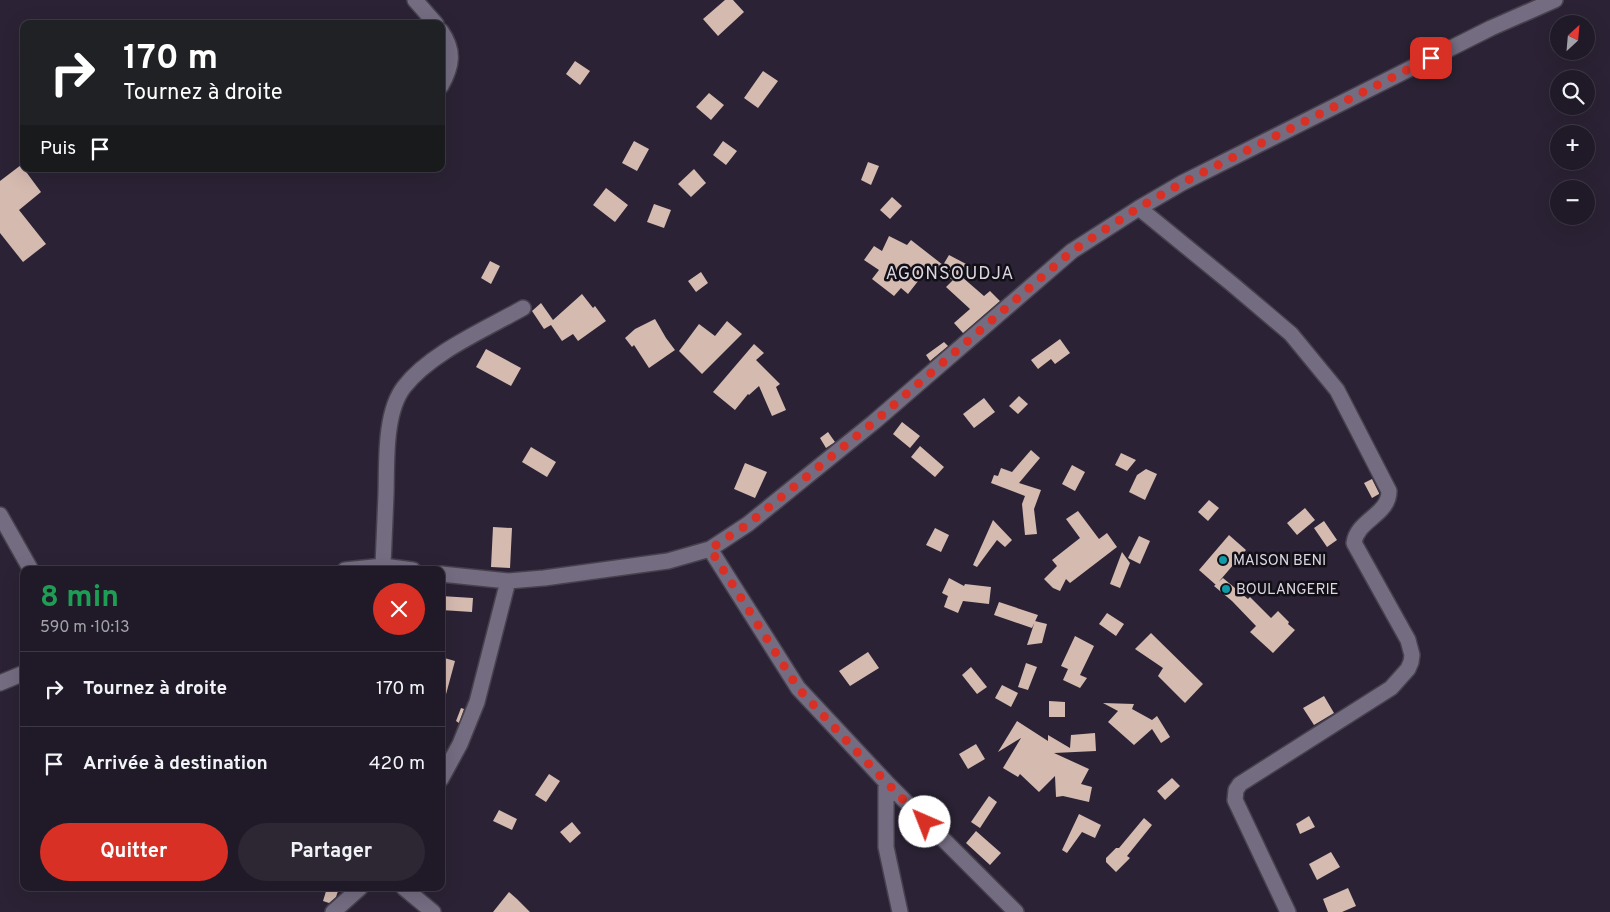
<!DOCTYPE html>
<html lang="fr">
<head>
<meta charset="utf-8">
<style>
  body { margin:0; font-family:Overpass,sans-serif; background:#2d2734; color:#f1f3f6; height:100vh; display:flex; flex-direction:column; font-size:19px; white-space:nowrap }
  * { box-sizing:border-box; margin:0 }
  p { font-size:16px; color:#a2a1a8 }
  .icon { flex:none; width:28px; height:28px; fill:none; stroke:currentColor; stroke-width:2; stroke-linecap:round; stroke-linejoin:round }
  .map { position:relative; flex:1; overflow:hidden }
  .panel { position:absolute; left:20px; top:566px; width:425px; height:325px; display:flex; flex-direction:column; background:#201a28; border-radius:10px; box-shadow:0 5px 20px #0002,0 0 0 1px #3d3845 }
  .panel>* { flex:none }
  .top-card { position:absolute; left:20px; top:20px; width:425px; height:152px; border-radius:10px; box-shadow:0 5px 20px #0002,0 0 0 1px #3d3845; background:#202124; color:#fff; overflow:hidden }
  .needle { width:32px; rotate:26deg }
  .controls { position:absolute; left:1550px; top:15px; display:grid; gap:10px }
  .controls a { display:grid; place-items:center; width:45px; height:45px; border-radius:50%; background:#201a28; box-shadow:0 5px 20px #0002,0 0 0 1px #3d3845; font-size:25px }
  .pin { position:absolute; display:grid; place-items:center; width:42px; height:42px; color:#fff; margin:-21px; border-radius:10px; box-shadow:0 2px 8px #0006 }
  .me { position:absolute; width:55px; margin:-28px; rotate:316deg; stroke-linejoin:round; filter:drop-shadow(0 0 4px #0008) }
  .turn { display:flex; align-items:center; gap:18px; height:105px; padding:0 20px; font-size:22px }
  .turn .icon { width:65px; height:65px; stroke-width:2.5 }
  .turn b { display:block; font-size:35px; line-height:42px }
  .then { display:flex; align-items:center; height:48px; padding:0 20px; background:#0003; gap:10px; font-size:19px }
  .round { display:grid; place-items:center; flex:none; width:52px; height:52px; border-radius:26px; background:#2d2734 }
  .headline { display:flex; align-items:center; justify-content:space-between; height:85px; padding:0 20px }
  h1 { font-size:30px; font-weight:700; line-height:38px; color:#1e9e55 }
  .action { display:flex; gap:10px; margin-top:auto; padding:10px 20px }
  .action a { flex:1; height:58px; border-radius:30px; background:#d93025; color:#fff; font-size:20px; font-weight:700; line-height:58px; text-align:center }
  .action a+a { background:#2d2734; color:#f1f3f6 }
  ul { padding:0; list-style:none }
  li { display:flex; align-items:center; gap:15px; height:75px; padding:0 20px; border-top:1px solid #3d3845 }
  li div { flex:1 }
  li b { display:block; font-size:19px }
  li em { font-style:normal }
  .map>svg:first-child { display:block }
  .building { fill:#d5bab0 }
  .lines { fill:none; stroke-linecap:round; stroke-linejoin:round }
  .minor-casing { stroke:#47414f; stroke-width:18 }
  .minor { stroke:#746c81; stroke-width:15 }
  .route { stroke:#d93025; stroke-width:9; stroke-dasharray:0 16.2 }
  .culture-dot { fill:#0f9aa8; stroke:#120f16; stroke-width:2 }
  .labels { text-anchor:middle; stroke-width:5; stroke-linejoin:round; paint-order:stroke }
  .poi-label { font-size:15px; fill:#dbd6e2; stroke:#120f16; text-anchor:start }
  .quarter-label { font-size:18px; letter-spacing:1px; fill:#dbd6e2; stroke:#120f16 }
</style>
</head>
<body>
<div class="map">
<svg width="1610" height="912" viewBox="0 0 1610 912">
  <rect width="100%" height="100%" fill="#2b2335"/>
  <path class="building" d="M725,0h8l11,12 -26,24 -15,-17z
    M575,61l15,10 -10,14 -14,-11z
    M763,71l15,10 -20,27 -14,-10z
    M709,93l15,12 -13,15 -15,-13z
    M634,141l15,8 -12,22 -15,-8z
    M723,141l14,10 -11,14 -13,-10z
    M868,162l11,4 -8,19 -10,-5z
    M21,165l20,27 -22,18 27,34 -23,18 -23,-29v-52z
    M694,169l12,14 -15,14 -13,-13z
    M606,188l22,17 -13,17 -22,-17z
    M892,197l10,9 -12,13 -10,-9z
    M654,204l17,6 -7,18 -17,-6z
    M889,236l18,9 4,-5 32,25 6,-10 19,10 -6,12 22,19 6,-5 10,10 -37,32 -9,-10 16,-14 -24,-22 7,-7 -24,-13 -21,27 -7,-6 -7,8 -22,-17 7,-9 -15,-10 10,-14 8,5z
    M490,261l10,5 -9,18 -10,-6z
    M701,272l7,11 -12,9 -8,-11z
    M582,294l11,14 2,-2 11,15 -28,20 -5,-7 -11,7 -11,-16 -7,4 -12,-18 9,-8 12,17z
    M655,319l11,19 9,12 -26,18 -15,-23 -2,2 -7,-9 10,-9z
    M727,321l15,13 -40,40 -23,-23 20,-27 16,12z
    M1060,339l10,14 -15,11 -4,-5 -13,10 -7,-9z
    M944,342l4,4 -18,15 -4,-6z
    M754,344l10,9 -8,7 24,24 -4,3 10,23 -14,6 -13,-30 -10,9 -1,-1 -13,16 -22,-18z
    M486,349l35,19 -10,18 -35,-19z
    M1019,396l9,8 -10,10 -9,-8z
    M984,398l11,14 -21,16 -11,-14z
    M902,422l18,14 -10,12 -17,-14z
    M828,432l7,10 -9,6 -6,-10z
    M920,446l24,21 -9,10 -24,-20z
    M531,447l25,15 -9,15 -25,-15z
    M1031,450l9,8 -21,25 22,7 -7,19 3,25 -12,1 -3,-31 3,-8 -34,-13 3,-8 4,1 3,-8 11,4z
    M1121,453l15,7 -9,11 -12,-6z
    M745,463l22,9 -12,26 -21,-9z
    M1072,465l13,7 -10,19 -13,-7z
    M1146,469l11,5 -12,26 -16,-8 8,-17z
    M1372,479l7,14v1l-7,4 -8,-15z
    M1209,500l10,8 -11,13 -10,-9z
    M1305,508l10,12 -18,15 -10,-12z
    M1078,511l21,28 8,-6 10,14 -47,36 -4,-4 -6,12 -7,-3 -9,-9 13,-13 -5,-6 28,-22 -14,-19z
    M993,520l19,20 -7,7 -8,-7 -20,27 -4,-2z
    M1324,521l13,19 -10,7 -13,-19z
    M493,527l19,1 -2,40 -19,-1z
    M935,528l14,7 -8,17 -15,-7z
    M1229,535l17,15 -30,35 -17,-15z
    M1139,536l11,5 -10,23 -12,-6z
    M1122,552l8,11 -10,25 -10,-4z
    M949,578l15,8 1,-2 26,3 -2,17 -26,-3 -5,12 -14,-6 4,-11 -6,-3z
    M1223,578l25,21 2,-2 21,21 7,-7 11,11 -1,2 7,6 -22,23 -23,-21 6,-6 -24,-25 -18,-15z
    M441,596l32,2 -1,14 -31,-2z
    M999,602l39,13 -6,13 -38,-13z
    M1107,613l17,11 -8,12 -17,-12z
    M1035,621l12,3 -5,19 -15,2z
    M1151,633l52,51 -18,19 -27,-27 5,-8 -28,-19z
    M1075,636l19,10 -14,29 7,3 -7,10 -17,-8 5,-11 -7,-3z
    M868,652l11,16 -29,18 -11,-15z
    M441,657l14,4 -10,37h-4z
    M1026,663l11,4 -9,23 -10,-3z
    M971,667l16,20 -10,7 -15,-19z
    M1002,685l16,8 -7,14 -16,-9z
    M1324,696l10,17 -20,12 -11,-17z
    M1049,701l16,1v15h-16z
    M1103,703l31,1 -2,5 20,11 5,-4 13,21 -9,6 -9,-14 -18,16 -26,-23 10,-11z
    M461,708l3,1 -5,14 -3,-2z
    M1017,721l31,20v-6l22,13 1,-13 24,-2 1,18 -42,2 35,16 -8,15 11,3 -3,15 -26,-6 -7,1 -1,-21 -16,16 -19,-18 -2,3 -15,-9 18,-30 -23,14z
    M976,744l9,15 -17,10 -9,-15z
    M549,774l11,7 -14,21 -11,-7z
    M1172,778l8,8 -15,14 -8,-9z
    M989,796l8,6 -17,26 -9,-6z
    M499,810l18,9 -5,11 -19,-9z
    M1079,814l22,11 -6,13 -13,-6 -15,21 -5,-3z
    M1309,816l6,11 -15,7 -4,-10z
    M1144,818l8,7 -25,31 3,2 -14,14 -10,-10v-4l10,-10h3z
    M572,822l9,11 -11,10 -10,-11z
    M976,831l25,22 -11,12 -24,-22z
    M1331,852l9,15 -23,13 -8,-16z
    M327,888h12l-3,9 -7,6 -6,-2z
    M1348,888l8,18 -14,6h-14l-5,-13z
    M509,892l8,7 13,13h-37z"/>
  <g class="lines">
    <defs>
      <path id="minor" d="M415,0l21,24
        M441,31c14,20 11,35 0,55
        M1139,208l93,76 59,50 46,56 52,101c0,24 -32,29 -35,52l54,97 4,15 -1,7 -3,7 -17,19 -151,96 -4,6 -1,10 53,112
        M0,515l31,55
        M710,549l88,139 88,94 130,130
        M383,566c1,-24 2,-48 3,-72 1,-31 -2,-81 18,-107 26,-34 82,-58 119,-79
        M345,570l38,-4 30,4
        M441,574l67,7 36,-3 124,-17 42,-12 38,-25 126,-102 198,-171 67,-43 43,-25 309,-155 64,-28
        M0,683l24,-10
        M441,779l19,-35 17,-42 31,-121
        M886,782v65l14,65
        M404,888l29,24
        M333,912l27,-24"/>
    </defs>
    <use href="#minor" class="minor-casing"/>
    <use href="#minor" class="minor"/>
  </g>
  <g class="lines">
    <path class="route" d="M925,822l-69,-71 -58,-63 -88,-139 38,-25 126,-102 198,-171 66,-43 44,-25 249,-125"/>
  </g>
  <g class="culture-dot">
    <circle cx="1223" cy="560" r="5"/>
    <circle cx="1226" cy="589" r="5"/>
  </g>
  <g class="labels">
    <g class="poi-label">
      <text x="1233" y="565">MAISON BENI</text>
      <text x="1236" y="594">BOULANGERIE</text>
    </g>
    <g class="quarter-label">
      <text x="950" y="279">AGONSOUDJA</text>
    </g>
  </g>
</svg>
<div class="controls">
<a><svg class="needle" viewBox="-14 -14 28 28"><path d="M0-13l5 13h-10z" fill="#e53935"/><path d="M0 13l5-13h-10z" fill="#a2a1a8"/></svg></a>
<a><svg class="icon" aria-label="search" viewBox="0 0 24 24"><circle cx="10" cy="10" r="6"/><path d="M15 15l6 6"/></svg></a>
<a>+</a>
<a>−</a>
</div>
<div class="pin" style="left:1431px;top:58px;background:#d93025"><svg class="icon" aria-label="arrive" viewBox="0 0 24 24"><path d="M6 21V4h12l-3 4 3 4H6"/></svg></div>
<svg class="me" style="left:925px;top:822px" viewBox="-20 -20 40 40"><circle r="19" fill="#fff"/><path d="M0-13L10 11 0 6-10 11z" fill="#d93025"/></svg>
<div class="top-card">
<div class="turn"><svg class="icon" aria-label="right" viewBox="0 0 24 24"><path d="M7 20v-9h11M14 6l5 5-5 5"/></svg><div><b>170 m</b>Tournez à droite</div></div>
<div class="then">Puis<svg class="icon" aria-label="arrive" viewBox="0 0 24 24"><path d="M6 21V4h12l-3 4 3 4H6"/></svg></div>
</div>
<section class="panel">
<div class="headline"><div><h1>8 min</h1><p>590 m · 10:13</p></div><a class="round" style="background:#d93025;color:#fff"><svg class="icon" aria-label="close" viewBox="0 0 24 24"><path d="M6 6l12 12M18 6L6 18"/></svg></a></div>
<ul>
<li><svg class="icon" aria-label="right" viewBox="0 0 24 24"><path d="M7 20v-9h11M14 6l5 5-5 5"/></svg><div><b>Tournez à droite</b></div><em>170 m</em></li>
<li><svg class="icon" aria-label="arrive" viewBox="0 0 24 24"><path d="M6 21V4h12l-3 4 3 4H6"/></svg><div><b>Arrivée à destination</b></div><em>420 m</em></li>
</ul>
<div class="action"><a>Quitter</a><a>Partager</a></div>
</section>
</div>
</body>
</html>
